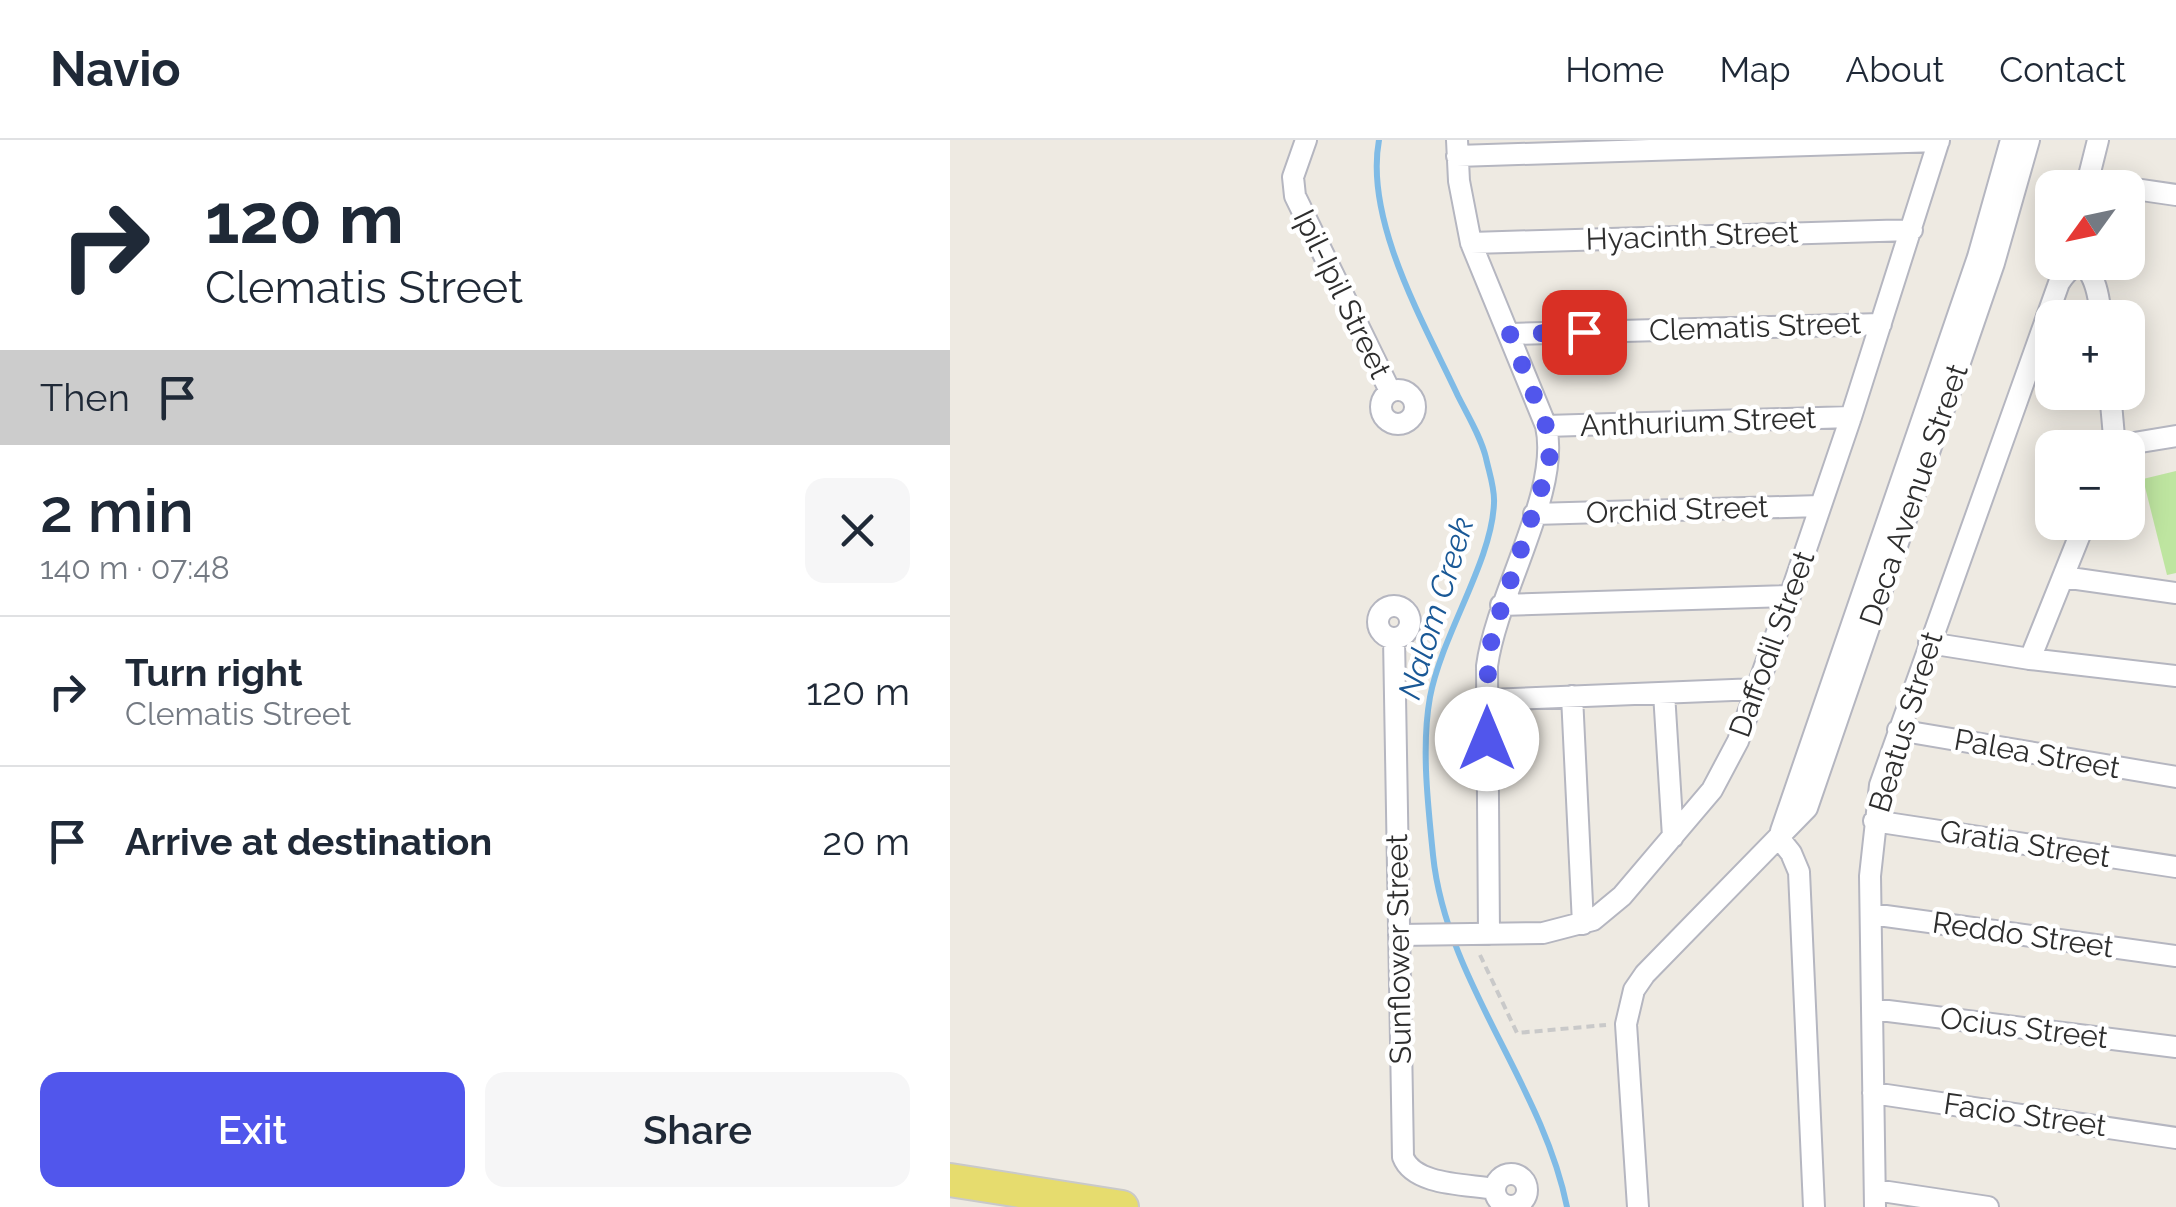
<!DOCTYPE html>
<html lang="en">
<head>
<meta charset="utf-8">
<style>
  body { margin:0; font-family:Raleway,sans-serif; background:#f6f6f7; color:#1f2937; height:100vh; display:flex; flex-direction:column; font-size:38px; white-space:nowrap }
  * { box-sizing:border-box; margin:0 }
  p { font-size:32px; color:#747a83 }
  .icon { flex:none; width:55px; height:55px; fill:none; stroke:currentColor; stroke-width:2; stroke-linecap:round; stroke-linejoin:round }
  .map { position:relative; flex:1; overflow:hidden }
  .details { display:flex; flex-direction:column; background:#fff; width:950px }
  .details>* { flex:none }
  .top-card { background:#fff; color:#1f2937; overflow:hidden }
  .needle { width:65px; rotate:237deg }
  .buttons { position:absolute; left:1085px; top:30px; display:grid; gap:20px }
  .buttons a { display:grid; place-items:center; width:110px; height:110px; border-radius:20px; background:#fff; box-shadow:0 5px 25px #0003; font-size:50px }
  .pin { position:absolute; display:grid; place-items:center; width:85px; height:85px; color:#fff; margin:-42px; border-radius:20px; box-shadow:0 5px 15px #0006 }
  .me { position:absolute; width:110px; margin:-55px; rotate:0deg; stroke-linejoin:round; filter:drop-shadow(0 0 8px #0008) }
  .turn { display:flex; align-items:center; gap:35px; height:210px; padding:0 40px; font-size:45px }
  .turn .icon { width:130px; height:130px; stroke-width:2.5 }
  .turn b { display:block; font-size:70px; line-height:85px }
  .then { display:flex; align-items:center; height:95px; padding:0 40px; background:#0003; gap:20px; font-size:38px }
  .round { display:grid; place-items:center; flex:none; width:105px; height:105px; border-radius:20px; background:#f6f6f7 }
  .headline { display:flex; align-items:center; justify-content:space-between; height:170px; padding:0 40px }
  h1 { font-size:60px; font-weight:600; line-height:75px }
  .action { display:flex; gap:20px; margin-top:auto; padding:20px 40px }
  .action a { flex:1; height:115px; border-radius:20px; background:#5156ec; color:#fff; font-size:40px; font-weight:600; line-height:115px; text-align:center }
  .action a+a { background:#f6f6f7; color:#1f2937 }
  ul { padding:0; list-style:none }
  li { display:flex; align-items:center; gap:30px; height:150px; padding:0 40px; border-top:2px solid #e0e1e3 }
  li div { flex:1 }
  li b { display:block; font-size:38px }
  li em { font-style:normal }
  header { display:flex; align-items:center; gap:60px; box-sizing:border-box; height:140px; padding:0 50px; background:#fff; border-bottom:2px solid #e0e1e3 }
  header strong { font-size:48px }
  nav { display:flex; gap:55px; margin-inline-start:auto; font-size:35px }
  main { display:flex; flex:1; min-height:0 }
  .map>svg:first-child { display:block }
  .pitch { fill:#bee5a0 }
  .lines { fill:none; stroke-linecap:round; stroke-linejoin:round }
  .stream { stroke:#7fbbe6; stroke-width:6 }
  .minor-casing { stroke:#b5b6c0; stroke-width:24 }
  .primary-casing { stroke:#c9c9c9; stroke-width:36 }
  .path { stroke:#c9c9c9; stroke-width:4; stroke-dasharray:8 5; stroke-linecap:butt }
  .minor { stroke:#fff; stroke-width:20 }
  .primary { stroke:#e6dc6e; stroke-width:32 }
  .route { stroke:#5156ec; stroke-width:18; stroke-dasharray:0 32.4 }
  .labels { text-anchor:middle; stroke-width:9; stroke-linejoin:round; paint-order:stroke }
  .street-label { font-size:30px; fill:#2e2e2e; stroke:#fff }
  .water-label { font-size:32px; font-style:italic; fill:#195896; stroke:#fff }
</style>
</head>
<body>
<header>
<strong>Navio</strong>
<nav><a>Home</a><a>Map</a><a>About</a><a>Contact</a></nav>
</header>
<main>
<section class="details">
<div class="top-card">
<div class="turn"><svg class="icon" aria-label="right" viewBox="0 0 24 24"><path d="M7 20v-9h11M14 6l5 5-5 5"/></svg><div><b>120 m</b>Clematis Street</div></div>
<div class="then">Then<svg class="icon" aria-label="arrive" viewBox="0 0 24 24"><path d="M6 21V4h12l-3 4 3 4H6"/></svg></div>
</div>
<div class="headline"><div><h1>2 min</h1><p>140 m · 07:48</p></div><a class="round"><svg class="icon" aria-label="close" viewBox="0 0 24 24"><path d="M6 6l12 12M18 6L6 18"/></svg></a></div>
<ul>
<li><svg class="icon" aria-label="right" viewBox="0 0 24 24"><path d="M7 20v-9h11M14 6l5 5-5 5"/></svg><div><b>Turn right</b><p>Clematis Street</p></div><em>120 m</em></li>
<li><svg class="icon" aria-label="arrive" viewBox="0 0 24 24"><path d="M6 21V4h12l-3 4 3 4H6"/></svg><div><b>Arrive at destination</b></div><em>20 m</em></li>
</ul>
<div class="action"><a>Exit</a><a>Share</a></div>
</section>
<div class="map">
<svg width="1226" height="1067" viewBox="0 0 1226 1067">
  <rect width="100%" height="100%" fill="#eeeae2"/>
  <path class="pitch" d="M1226,331v102l-9,2 -24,-96z"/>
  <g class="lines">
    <path class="stream" d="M429,0c-15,81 46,185 79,256 10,20 23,41 28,62 3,14 9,31 8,45 -2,58 -52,131 -64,194 -9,50 -2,108 3,158 13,127 109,228 134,352"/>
    <defs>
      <path id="minor" d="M356,0l-13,37 2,19 95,195
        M507,0l2,41 12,62 75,183c15,66 -49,166 -59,240l2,268
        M507,16l482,-15
        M1136,48l12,-48
        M1178,48l48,7
        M521,103l441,-13
        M560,194l371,-10
        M431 267a17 17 0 1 1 34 0a17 17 0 1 1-34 0Z
        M1160,252l5,56
        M596,286l305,-9
        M1166,306l60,-10
        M584,374l286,-8
        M1113,437l113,16
        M551,465l289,-9
        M428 482a16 16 0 1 1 32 0a16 16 0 1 1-32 0Z
        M444,498l9,519c11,29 65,27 92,32
        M979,503l101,16 146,17
        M1080,519l55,-137
        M714,553l9,144
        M622,556l11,228
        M537,560l270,-11
        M948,590l278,47
        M924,681l302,46
        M831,691l197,-574 33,-117
        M829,698l12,15 8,19 15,335
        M921,774l305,42
        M449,795l144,-2 50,-13 29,-24 90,-106 26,-49 52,-145 61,-179 88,-277
        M922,869l304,38
        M923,953l303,45
        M545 1050a16 16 0 1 1 32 0a16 16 0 1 1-32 0Z
        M925,1050l113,17
        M688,1067l-12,-183 8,-34 11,-16 162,-166 187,-545 35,-123
        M925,1067l-5,-331 10,-91 179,-502c30,-45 40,10 42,35"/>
      <path id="primary" d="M0,1040l172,27"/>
    </defs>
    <use href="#minor" class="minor-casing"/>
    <use href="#primary" class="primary-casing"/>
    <path class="path" d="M530,815l37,78 89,-8"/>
    <use href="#minor" class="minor"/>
    <use href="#primary" class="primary"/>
  </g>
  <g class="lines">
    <path class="route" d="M537,599l1,-73 4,-30 58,-174 -4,-36 -36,-92 74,-2"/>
  </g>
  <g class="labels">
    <g class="street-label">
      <text transform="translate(742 96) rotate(-2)" y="10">Hyacinth Street</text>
      <text transform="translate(392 154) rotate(64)" y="10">Ipil-Ipil Street</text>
      <text transform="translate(805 187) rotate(-2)" y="10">Clematis Street</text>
      <text transform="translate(748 282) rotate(-2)" y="10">Anthurium Street</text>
      <text transform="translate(964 355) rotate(-71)" y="10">Deca Avenue Street</text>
      <text transform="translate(727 370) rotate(-2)" y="10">Orchid Street</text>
      <text transform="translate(822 504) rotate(-70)" y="10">Daffodil Street</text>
      <text transform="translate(956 582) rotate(-73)" y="10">Beatus Street</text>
      <text transform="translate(1087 614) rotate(10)" y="10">Palea Street</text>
      <text transform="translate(1075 704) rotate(9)" y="10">Gratia Street</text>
      <text transform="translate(1073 795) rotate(8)" y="10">Reddo Street</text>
      <text transform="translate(449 809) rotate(-91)" y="10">Sunflower Street</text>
      <text transform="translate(1074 888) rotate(7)" y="10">Ocius Street</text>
      <text transform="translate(1075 975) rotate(8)" y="10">Facio Street</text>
    </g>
    <g class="water-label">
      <text transform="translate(486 468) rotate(-73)" y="11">Nalom Creek</text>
    </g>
  </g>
</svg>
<div class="buttons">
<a><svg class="needle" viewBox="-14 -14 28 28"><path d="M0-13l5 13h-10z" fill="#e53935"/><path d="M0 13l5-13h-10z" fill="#747a83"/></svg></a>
<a>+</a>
<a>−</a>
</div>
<div class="pin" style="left:634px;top:192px;background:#d93025"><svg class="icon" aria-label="arrive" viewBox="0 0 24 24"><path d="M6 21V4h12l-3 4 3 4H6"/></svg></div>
<svg class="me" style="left:537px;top:599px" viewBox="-20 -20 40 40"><circle r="19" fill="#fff"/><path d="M0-13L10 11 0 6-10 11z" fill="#5156ec"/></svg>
</div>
</main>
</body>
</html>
